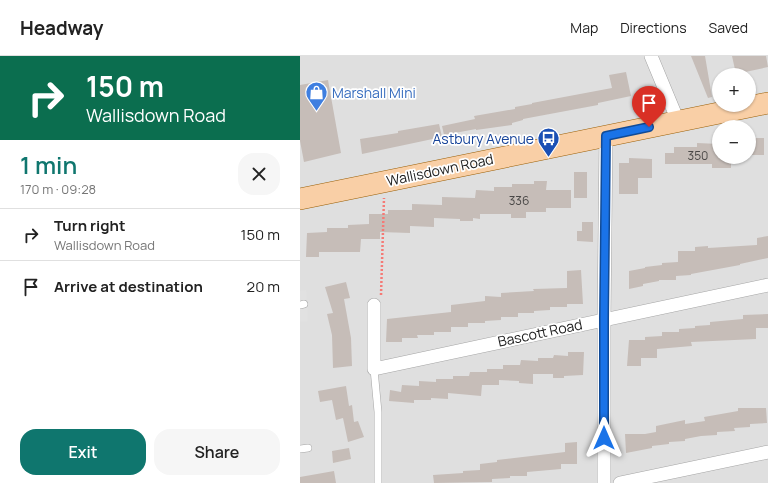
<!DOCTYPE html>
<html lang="en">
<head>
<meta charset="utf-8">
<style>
  body { margin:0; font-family:Manrope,sans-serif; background:#f6f6f6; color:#222; height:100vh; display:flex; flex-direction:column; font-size:15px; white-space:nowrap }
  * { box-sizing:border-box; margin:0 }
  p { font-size:13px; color:#767676 }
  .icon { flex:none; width:22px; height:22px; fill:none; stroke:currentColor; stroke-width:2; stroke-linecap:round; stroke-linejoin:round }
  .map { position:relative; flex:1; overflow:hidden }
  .details { display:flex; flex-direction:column; background:#fff; width:300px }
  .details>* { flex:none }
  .guide { background:#0b6e4f; color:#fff; overflow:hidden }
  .buttons { position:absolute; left:412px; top:12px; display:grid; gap:8px }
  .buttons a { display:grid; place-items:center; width:44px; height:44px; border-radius:50%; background:#fff; box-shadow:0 1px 3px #0004; font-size:20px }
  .pin { position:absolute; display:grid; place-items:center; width:34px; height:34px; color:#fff; margin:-41px -17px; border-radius:50% 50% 50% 0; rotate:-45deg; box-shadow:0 0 4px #0007 }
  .pin .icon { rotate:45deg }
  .me { position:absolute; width:44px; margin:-22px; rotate:0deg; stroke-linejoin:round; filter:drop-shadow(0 0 3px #0008) }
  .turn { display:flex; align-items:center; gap:14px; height:84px; padding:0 20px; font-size:18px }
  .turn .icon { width:52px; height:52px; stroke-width:2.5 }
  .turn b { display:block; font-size:28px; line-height:34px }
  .round { display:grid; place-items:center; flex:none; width:42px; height:42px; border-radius:16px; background:#f6f6f6 }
  .headline { display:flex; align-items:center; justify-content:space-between; height:68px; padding:0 20px }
  h1 { font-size:24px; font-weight:600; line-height:30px; color:#0f766e }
  .button { display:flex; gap:8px; margin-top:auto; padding:8px 20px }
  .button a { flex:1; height:46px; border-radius:16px; background:#0f766e; color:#fff; font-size:16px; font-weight:600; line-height:46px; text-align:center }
  .button a+a { background:#f6f6f6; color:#222 }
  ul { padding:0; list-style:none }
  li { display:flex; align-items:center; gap:12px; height:52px; padding:0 20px; border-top:1px solid #e0e0e0 }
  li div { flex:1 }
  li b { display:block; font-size:15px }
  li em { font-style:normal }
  header { display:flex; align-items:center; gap:24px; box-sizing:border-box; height:56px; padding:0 20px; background:#fff; border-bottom:1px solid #e0e0e0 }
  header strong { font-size:19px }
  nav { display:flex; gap:22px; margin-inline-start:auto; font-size:14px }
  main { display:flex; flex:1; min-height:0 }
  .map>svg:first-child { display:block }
  .residential { fill:#dfdfdf; fill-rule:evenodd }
  .parking { fill:#e1e1e1 }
  .building { fill:#c6bdb8 }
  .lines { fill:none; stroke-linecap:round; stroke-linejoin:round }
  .service-casing { stroke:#a5a5a5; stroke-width:8 }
  .minor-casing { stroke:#a5a5a5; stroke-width:14 }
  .primary-casing { stroke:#995e06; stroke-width:22 }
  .path { stroke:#f57a76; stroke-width:2.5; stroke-dasharray:2 2; stroke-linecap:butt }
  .service { stroke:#fff; stroke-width:7 }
  .minor { stroke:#fff; stroke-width:13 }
  .primary { stroke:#f9cfa6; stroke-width:21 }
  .route-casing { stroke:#114b97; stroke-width:10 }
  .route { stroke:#1a73e8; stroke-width:7 }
  .labels { text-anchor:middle; stroke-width:3.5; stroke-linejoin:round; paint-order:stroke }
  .number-label { font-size:12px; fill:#4a4847 }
  .shop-label { font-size:14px; fill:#366cbe; stroke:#fff; text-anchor:start }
  .transit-label { font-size:14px; fill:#164399; stroke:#fff; text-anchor:end }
  .street-label { font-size:14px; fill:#212121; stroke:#fff }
</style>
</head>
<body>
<header>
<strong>Headway</strong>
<nav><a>Map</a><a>Directions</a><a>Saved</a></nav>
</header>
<main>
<section class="details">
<div class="guide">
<div class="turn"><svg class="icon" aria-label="right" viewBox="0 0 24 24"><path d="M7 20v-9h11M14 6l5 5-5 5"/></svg><div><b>150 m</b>Wallisdown Road</div></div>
</div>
<div class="headline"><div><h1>1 min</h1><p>170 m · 09:28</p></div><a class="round"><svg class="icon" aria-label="close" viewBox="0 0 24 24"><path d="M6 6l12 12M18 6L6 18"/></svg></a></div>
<ul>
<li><svg class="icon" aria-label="right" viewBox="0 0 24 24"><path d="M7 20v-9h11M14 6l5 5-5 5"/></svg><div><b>Turn right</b><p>Wallisdown Road</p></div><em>150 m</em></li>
<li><svg class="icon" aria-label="arrive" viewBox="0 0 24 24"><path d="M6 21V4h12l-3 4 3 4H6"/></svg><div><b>Arrive at destination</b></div><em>20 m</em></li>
</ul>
<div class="button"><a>Exit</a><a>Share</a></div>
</section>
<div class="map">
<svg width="468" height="427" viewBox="0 0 468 427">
  <rect width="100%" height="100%" fill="#f1eee9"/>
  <path class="residential" d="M0,0h468v427h-468zM419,19h30v30h-30zM419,71h30v30h-30z"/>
  <path class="parking" d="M6,234l2,31 -8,1v-31z"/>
  <path class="building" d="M391,0h14l7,41 -4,1z
    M432,0h34l2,11 -32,7z
    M326,16l5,24 -33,7v2l-75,14v1l-11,3v2l-36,5v-1l-32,6 -2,-9 33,-7 -1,-3 41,-7v-2l17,-3v-1l80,-15 -3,-13z
    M28,24l13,73 -37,9 -4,-21v-56z
    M139,68l3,13 -80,17 -2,-15 38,-6v-2z
    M449,82h15v17h-15z
    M397,87l22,1v13h12v11h-19v-4h-47v-11h9v-6h23z
    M329,102l23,1v19h-14v16h-19v-31h10z
    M274,116h13v26h-13z
    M234,125h13l-1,9h25v18h-25v4h-20v6h-15v-4h-31v5l-7,-1v3h-13v-2l-26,-1v9l-24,-1v7l-30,-1v7h-19l-1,13h-41v5h-13l1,-24 20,-1v-4h21v-3l21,-1v-10h19v-4h24v-6l30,1v-8l33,1 1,-8 18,1v-4h18v-3h22z
    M282,166h11v20l-16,-1v-10h5z
    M468,180v22l-28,6v1l-49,9v1l-15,1v4h-17v1l-16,3v2l-14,3v-18l16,-3v-1l17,-2v-2l16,-1v-11h17v-4l13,-1v2l49,-3v-7z
    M281,214l2,34h-16v3h-17v3l-16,1v2h-16v4h-17v3l-16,1v2h-17v4h-17v5h-17v3h-17l1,3h-16v4h-16l1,-23 64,-7v-7l34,-4v-5l16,1v-4l33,-2 -1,-2 34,-1v-17z
    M46,226l4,16 -6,1 7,39 1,28 -19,2 -1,-33 -5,-21 6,-1 -8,-26z
    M468,258v14h-12v11l-65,3 1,4 -35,3v9h-16v8h-14l2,-26h16v-3l17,-1v-4h17v-3l16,-1v-2l15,-1v-3l33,-3v-4z
    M268,296h16l-1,23 -19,1v2h-11v-4h-20v10l-14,-1v-2l-20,-1v5h-17l-1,11 -33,-3v6l-17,-1v2h-17v3l-25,-2 1,-11 11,2 1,-7 17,1v-5l17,1v-3h17v-3h16l1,-4h17v-3h16v-4h17l1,-5 17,1v-3h15l1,-3 14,1z
    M46,330l3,20 3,-1 2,17 4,-1 6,16 -16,5 -5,-24 -7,2 -4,-20 -12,2 -2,-11z
    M438,352h28l1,15 -17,1v3l-16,1 1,3 -18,1v3l-16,1 -16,3v2l-16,1v2l-17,2v2l-26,5 -1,-19h20l11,-2v-6l29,-6v4l20,-3 -1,-4 34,-6z
    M277,386v22h-16v5l-34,3v4h-17v2l-18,1v3l-58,1 -1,-8 30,-2v-2l17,-1v-6l17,-2v-2l68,-8v-9z
    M49,392l2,11 -18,4 -1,-12z
    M34,415l2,12h-36v-6z"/>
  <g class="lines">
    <defs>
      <path id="service" d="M0,249l4,-1
        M74,313l4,43v71
        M0,393l8,-1"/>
      <path id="minor" d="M351,0l27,65
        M74,249v64l394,-84
        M304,427v-164l2,-183
        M320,427l148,-31"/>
      <path id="primary" d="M0,143l468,-96"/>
    </defs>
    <use href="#service" class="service-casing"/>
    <use href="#minor" class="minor-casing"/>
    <use href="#primary" class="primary-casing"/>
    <path class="path" d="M81,239l3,-97"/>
    <use href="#service" class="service"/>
    <use href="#minor" class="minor"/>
    <use href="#primary" class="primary"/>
  </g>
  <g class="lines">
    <defs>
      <path id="route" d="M304,382v-119l2,-183 43,-9"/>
    </defs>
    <use href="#route" class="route-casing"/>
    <use href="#route" class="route"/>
  </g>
  <defs>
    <symbol id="shop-pin" viewBox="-11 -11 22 30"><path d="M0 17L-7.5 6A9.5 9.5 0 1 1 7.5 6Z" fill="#3f7fe0" stroke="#fff"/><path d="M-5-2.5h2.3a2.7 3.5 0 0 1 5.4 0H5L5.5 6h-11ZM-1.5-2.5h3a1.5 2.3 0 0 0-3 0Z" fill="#fff"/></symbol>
    <symbol id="bus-pin" viewBox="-11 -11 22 30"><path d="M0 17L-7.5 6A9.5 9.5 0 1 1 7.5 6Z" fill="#1a4fb4" stroke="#fff"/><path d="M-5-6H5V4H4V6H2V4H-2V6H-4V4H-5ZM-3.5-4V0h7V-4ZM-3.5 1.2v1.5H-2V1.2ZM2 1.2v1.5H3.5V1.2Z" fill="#fff"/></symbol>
  </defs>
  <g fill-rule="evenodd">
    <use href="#shop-pin" x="4" y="24" width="25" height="34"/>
    <use href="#bus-pin" x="236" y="70" width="25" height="34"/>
  </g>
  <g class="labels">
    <g class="number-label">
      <text x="398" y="104">350</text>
      <text x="219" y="149">336</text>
    </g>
    <g class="shop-label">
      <text x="32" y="42">Marshall Mini</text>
    </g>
    <g class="transit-label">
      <text x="234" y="88">Astbury Avenue</text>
    </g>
    <g class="street-label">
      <text transform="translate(140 114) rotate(-12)" y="5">Wallisdown Road</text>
      <text transform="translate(240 277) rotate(-12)" y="5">Bascott Road</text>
    </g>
  </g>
</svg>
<div class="buttons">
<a>+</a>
<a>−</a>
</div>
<div class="pin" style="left:349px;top:71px;background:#d93025"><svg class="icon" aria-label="arrive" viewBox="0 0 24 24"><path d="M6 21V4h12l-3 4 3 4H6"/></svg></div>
<svg class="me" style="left:304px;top:382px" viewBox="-20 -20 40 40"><path d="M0-17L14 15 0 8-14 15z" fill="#1a73e8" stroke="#fff" stroke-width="4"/></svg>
</div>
</main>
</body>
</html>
